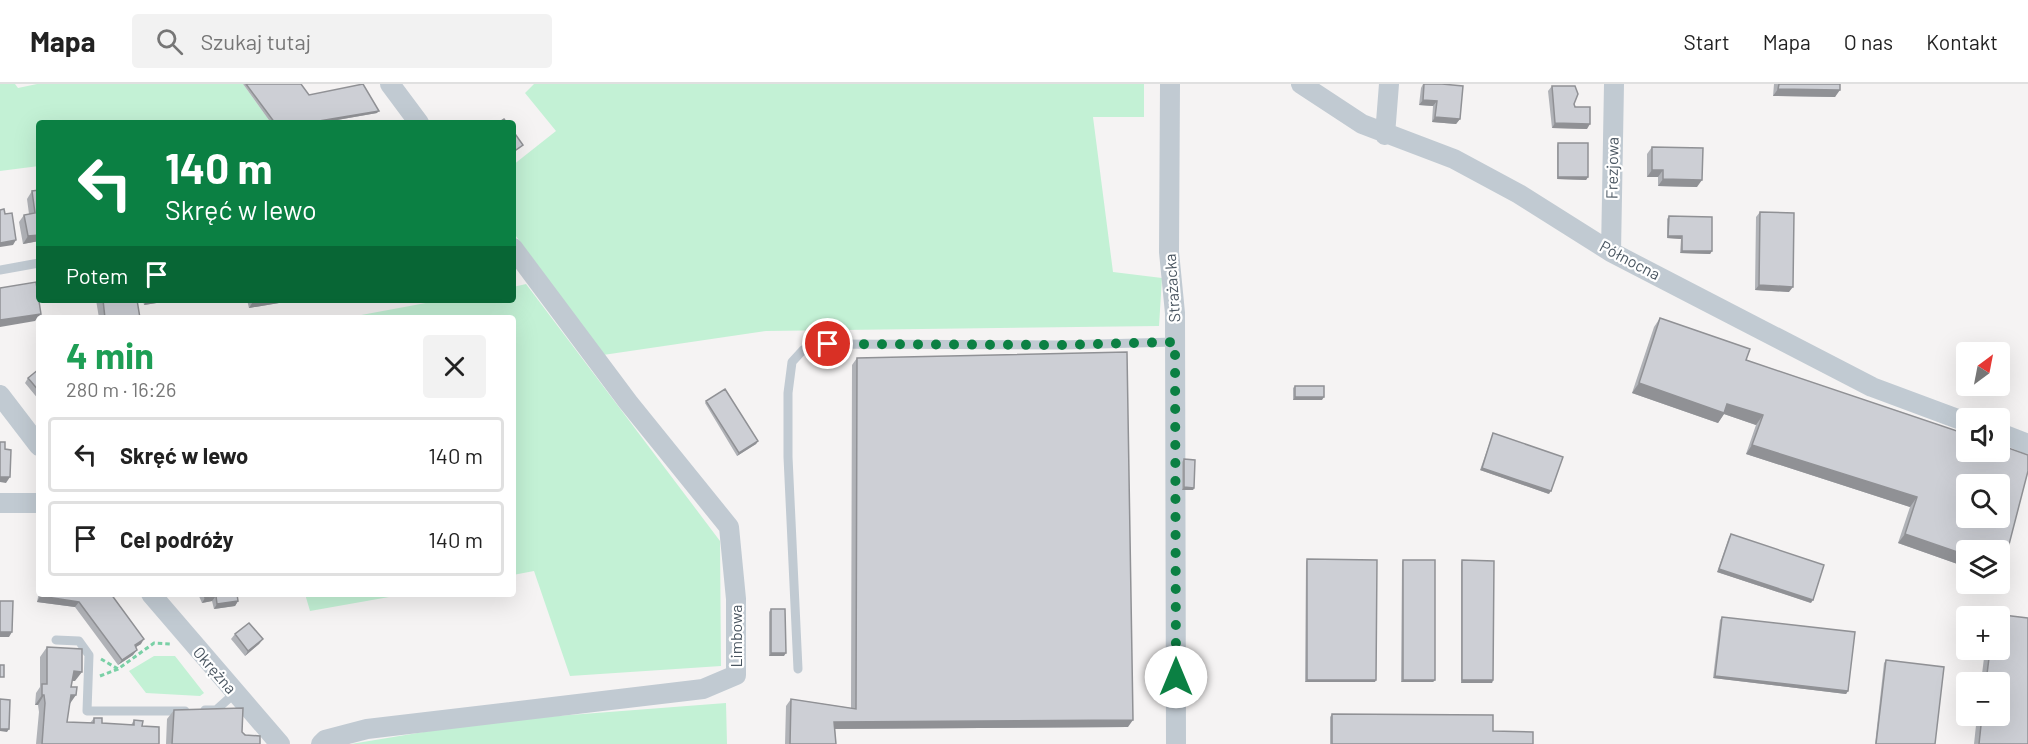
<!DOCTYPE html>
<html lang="pl">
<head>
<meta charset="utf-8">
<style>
  body { margin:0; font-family:Barlow,sans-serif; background:#f2f2f2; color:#222; height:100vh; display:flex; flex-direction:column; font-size:22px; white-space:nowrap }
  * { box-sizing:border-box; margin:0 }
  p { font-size:20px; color:#767676 }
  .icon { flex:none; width:33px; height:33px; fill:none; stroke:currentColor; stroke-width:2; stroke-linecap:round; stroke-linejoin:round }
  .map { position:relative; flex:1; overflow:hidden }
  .side { position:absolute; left:36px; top:231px; width:480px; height:282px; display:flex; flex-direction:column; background:#fff; border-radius:6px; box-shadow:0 6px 24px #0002 }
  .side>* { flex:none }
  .guide { position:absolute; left:36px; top:36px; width:480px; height:183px; border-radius:6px; box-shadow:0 6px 24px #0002; background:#0b8043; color:#fff; overflow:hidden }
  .needle { width:39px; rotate:32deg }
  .controls { position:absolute; left:1956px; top:258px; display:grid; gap:12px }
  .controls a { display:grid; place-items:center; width:54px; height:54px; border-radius:6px; background:#fff; box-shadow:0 6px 24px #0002; font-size:30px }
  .pin { position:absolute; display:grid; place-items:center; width:51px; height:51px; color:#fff; margin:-26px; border:3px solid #fff; border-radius:50%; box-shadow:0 2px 6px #0007 }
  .me { position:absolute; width:66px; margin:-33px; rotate:0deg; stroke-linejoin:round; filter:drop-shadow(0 0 4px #0008) }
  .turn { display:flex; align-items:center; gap:21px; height:126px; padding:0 30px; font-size:27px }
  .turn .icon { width:78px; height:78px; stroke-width:2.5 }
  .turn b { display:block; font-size:42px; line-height:51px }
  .then { display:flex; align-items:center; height:57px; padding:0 30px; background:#0003; gap:12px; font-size:22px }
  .round { display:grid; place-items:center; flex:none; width:63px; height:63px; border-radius:6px; background:#f2f2f2 }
  .headline { display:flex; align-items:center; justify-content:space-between; height:102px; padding:0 30px }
  h1 { font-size:36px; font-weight:700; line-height:45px; color:#1e9e55 }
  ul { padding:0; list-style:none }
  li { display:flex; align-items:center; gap:18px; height:75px; margin:0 12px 9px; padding:0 18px; border:3px solid #e0e0e0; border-radius:6px }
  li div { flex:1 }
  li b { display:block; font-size:22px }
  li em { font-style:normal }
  header { display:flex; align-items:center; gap:36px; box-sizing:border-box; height:84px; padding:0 30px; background:#fff; border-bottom:2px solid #e0e0e0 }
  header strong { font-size:28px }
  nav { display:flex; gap:33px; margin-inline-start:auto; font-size:21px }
  .search { width:420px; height:54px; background:#f2f2f2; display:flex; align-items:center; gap:15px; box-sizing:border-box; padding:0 21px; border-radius:6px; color:#767676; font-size:22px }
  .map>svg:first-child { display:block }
  .green { fill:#c3f1d5 }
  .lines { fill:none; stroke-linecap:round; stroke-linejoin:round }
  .path { stroke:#7ad0a6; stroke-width:3; stroke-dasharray:4.5 3; stroke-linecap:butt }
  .lane { stroke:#c1cad2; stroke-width:9 }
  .street { stroke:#c1cad2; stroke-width:20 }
  .wall { fill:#b0b2b7; fill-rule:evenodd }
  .shaded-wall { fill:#909195 }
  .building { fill:#cdcfd5; stroke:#909195; stroke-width:1.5; fill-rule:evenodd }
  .route { stroke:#0b8043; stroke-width:10; stroke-dasharray:0 18 }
  .labels { text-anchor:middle; stroke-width:4.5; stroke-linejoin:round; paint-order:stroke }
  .street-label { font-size:16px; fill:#4a5661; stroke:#fff }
</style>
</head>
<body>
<header>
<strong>Mapa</strong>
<div class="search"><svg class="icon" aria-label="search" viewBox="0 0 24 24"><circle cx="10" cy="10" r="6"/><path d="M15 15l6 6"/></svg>Szukaj tutaj</div>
<nav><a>Start</a><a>Mapa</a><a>O nas</a><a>Kontakt</a></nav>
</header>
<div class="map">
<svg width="2028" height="660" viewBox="0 0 2028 660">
  <rect width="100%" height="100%" fill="#f5f3f3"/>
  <path class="green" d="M0,0h15l3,4 19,-4h206l28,39h-232v43l-39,5z
    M534,0h610v33h-51l20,155 49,6 -3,48 -393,5 -163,24 -90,-123v-67l43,-34 -31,-38z
    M526,200l194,257 1,125 -151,10 -36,-105 -21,4v-257h-168l97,-18h71v-13z
    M305,510h101l-96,17z
    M154,572h21l29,37 -4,3 -54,-3 -17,-22z
    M726,619l1,41h-376l139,-23z"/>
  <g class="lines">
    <path class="path" d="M101,575l17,10
      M100,592l18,-7 36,-26 16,1"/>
    <path class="lane" d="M0,186l39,-7
      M56,556l23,1 10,14 -2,56h98
      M798,585l-10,-212v-64l4,-31 11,-12 25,-6 233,1 114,-3
      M205,626h11l19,-17"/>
    <path class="street" d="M390,0l29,39
      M1170,0l-1,168 6,61 1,431
      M1301,0l61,40 92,35 65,35 92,58 261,135 94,35
      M1385,51l4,-51
      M1611,168l3,-168
      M0,311l39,51
      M2000,349l28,11
      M0,419h39
      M151,510l129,150
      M321,660l4,-4 42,-11 336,-40 33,-14v-76l-7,-72 -101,-125 -115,-154"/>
  </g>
  <path class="wall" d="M243,0h58l8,11 68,18 -57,10h-49z
    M1423,0h19l18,35 -4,5 -24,-2 1,-16 -14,-1 2,-17z
    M1774,0h66l-5,13 -62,-1z
    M1552,2l22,18 13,25 -35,-1 -4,-37z
    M1558,59l30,34 -2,3 -29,-1v-33z
    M1652,63l45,40 -39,-1v-9h-11v-23z
    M39,106v51l-16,3 -4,-22 5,-7 5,-1 -2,-15 5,-8z
    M1760,128l29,80 -34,-2 1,-73z
    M1669,132l43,35 -2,3 -30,-1 1,-14 -14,-1v-19z
    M96,216h41l3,18h-41z
    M143,216h27l-1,1 -25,4z
    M247,216h34l-2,3 -30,5z
    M1660,234l90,31 -4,11 220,74v18h34v-7l28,10v16l-23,89 -5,7v-17h-34v17l-68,-24 12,-36 -164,-53 10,-29 -32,-11 -6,9 -86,-30 22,-66zM1966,400h34v34h-34z
    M857,274l271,369 -293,2 1,15h-51l1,-38 5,-7 60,9 1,-343z
    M39,285v31l-14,-17 3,-5z
    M1295,302l27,14h-29v-12z
    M706,317l52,40 -2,3 -19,12 -32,-53z
    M1493,349l56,61 -69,-24 12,-34z
    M1184,375l10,29 -1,2h-11v-28z
    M1731,450l80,69 -94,-31 12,-35z
    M1307,475l68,123h-70l1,-120z
    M1403,476l32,120 -2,2h-32l1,-120z
    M1462,476l31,120 -1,3h-31v-120z
    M39,508v2h72l30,50 -5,3 -3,8 -15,10 -43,-58 -38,-5z
    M198,510h39l1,7 -3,5 -21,3 -2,-8 -10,2z
    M771,525l13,47h-15v-44z
    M1995,530l33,4v126h-54l3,-28h23v-34h-19l4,-32h15v-34h-7z
    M1722,533l126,74 -2,3 -133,-16 7,-58z
    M235,550l28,5 -4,5 -14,12 -14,-17z
    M47,563l28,34h-3l-5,41 23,1 4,-5 8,5 29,2 3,-5 8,6 17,18h-123l3,-32 -1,-7h-3l1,-12 4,-6v-30z
    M1886,576l49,84h-60l9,-81z
    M174,626l68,22 18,12h-94l1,-25z
    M1332,630l161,17 40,13h-203v-27z"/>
  <path class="shaded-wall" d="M1778,5l62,1 -5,7 -62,-1z
    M1423,16l14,1 -4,5 -14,-1z
    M379,27l-2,2 -57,10h-13z
    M1435,33l25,2 -4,5 -24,-2z
    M1555,39l35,1 -3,5 -35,-1z
    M1652,86h11l-5,7h-11z
    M1558,93h30l-2,3 -29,-1z
    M1663,95l39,1 -5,7 -39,-1z
    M39,151v6l-16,3 5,-8z
    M1668,152h14l-1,3 -14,-1z
    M16,156l-3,5 -13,2v-4z
    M1682,167h30l-2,3 -30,-1z
    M1759,201l34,2 -4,5 -34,-2z
    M147,216h23l-1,1 -25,4z
    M254,216h27l-2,3 -30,5z
    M41,230l-6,7 -35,6v-7z
    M1639,299l88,21 36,11 -7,10 -32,-11 -6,9 -86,-30z
    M1295,313h29l-2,3h-29z
    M758,357l-2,3 -19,12 2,-3z
    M1752,361l165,52 -7,10 -164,-53z
    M1482,384l69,23 -2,3 -69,-24z
    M0,393h10l-4,6 -6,-1z
    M1184,403l10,1 -1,2h-11z
    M1905,450l61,21v12l-68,-24z
    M1719,485l94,31 -2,3 -94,-31z
    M40,512l39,6 -4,5 -38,-5z
    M216,512l-4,5 -10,2 3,-5z
    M238,517l-3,5 -21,3 3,-5z
    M0,548h12l-3,5h-9z
    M144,555l-3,5 -10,6 4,-5z
    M263,555l-4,5 -14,12 3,-5z
    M137,566l-4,5 -15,10 4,-5z
    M771,569h15l-2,3h-15z
    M74,587l8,1 -7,9h-8z
    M1715,592l133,15 -2,3 -133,-16z
    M1307,596h69l-1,2h-70z
    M1403,596h32l-2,2h-32z
    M1462,596h31l-1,3h-31z
    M42,611h2l-6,10h-3z
    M71,611h5l-7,10z
    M1133,636l-5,7 -299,2 5,-7z
    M0,645h9l-2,3 -7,-1z"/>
  <path class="building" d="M246,0h55l8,11 54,-11 16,27 -72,12h-32z
    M1424,0h18l21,2 -3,33 -25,-2 2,-16 -14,-1z
    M1779,0h61v6l-62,-1z
    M1552,2h23l3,8 -4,10 1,3h15v17l-35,-1z
    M504,35l3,4h-9z
    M513,47l10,14 -10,7z
    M1558,59h30v34h-30z
    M1652,63l51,1 -1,32 -39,-1v-9h-11z
    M39,106v45l-11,1 -4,-21 11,-2 -3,-22z
    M4,125l1,5 7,-1 4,27 -16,3v-33z
    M1760,128l34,1 -1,74 -34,-2z
    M1669,132l43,1v34h-30v-15h-14z
    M36,198l5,32 -41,6v-32z
    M103,216h34l3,18h-35z
    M1660,234l90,31 -4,11 220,74v18h34v-7l28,10v16l-23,89 -5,2v-12h-34v5l-61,-21 12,-37 -165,-52 11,-30 -36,-11 -3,9 -85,-30zM1966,400h34v34h-34z
    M1127,268l6,368 -299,2 2,22h-46l1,-45 65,10 1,-351z
    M39,285v22l-11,-13z
    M1295,302h29v11h-29z
    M725,305l33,52 -19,12 -33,-52z
    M1493,349l70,24 -12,34 -69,-23z
    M0,358h5v7l6,1 -1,27h-10z
    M1184,375l11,1 -1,28 -10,-1z
    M1731,450l93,31 -11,35 -94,-31z
    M1307,475l70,1 -1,120h-69z
    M1403,476h32v120h-32z
    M1462,476l32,1 -1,119h-31z
    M41,510h70l33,45 -9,6 2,5 -15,10 -43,-58 -39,-6z
    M204,510h33l1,7 -21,3 -1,-8 -11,2z
    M0,517h13l-1,31h-12z
    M771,525h14l1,44h-15z
    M1995,530l33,4v126h-49l3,-28h18v-34h-14l4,-32h10v-34h-6z
    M1722,533l133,15 -7,59 -133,-15z
    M249,539l14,16 -15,12 -13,-17z
    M47,563l35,2v23l-8,-1 -3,16h6l-1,8h-5l-4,27 27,1v-5h8v5l32,2v-5l9,1 -1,5 17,1v17h-117l3,-41 -1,-8h-2v-11h5z
    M1886,576l58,7 -9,77h-59z
    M0,581h4v12h-4z
    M0,615l10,1 -1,29h-9z
    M243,624l-1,24 3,3 15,1v8h-88l2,-34z
    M1332,630l161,1v16l40,1v12h-201z"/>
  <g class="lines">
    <path class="route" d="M828,260l233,1 114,-3 1,335"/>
  </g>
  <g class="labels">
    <g class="street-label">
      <text transform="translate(1612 84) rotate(-89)" y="6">Frezjowa</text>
      <text transform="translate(1630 176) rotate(28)" y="6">Północna</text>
      <text transform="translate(1172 204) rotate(-94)" y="6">Strażacka</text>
      <text transform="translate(736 552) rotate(-90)" y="6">Limbowa</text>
      <text transform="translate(215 586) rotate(49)" y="6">Okrężna</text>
    </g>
  </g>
</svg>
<div class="controls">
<a><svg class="needle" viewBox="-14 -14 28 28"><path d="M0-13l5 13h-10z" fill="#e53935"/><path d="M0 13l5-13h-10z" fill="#767676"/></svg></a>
<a><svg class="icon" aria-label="sound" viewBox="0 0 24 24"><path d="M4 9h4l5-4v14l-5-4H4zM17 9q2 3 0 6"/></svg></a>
<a><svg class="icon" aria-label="search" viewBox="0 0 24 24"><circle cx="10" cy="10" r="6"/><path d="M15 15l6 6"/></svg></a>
<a><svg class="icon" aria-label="layers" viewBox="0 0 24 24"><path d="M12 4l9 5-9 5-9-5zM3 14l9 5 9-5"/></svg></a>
<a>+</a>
<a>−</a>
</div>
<div class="pin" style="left:828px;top:260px;background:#d93025"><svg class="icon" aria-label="arrive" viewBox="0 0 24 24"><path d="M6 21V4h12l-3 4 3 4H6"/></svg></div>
<svg class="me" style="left:1176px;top:593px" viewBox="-20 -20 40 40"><circle r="19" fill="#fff"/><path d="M0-13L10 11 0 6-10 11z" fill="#0b8043"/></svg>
<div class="guide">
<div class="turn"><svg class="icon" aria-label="left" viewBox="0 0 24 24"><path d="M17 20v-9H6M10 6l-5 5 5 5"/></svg><div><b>140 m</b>Skręć w lewo</div></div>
<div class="then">Potem<svg class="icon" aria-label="arrive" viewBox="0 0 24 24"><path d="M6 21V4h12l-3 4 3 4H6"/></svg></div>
</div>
<section class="side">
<div class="headline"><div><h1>4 min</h1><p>280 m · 16:26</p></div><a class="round"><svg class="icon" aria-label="close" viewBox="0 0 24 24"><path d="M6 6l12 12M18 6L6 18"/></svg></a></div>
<ul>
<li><svg class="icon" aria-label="left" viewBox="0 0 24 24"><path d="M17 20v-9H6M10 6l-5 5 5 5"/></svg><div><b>Skręć w lewo</b></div><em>140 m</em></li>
<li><svg class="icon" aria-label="arrive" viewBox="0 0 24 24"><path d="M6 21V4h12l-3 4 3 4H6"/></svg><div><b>Cel podróży</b></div><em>140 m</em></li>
</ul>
</section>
</div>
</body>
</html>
